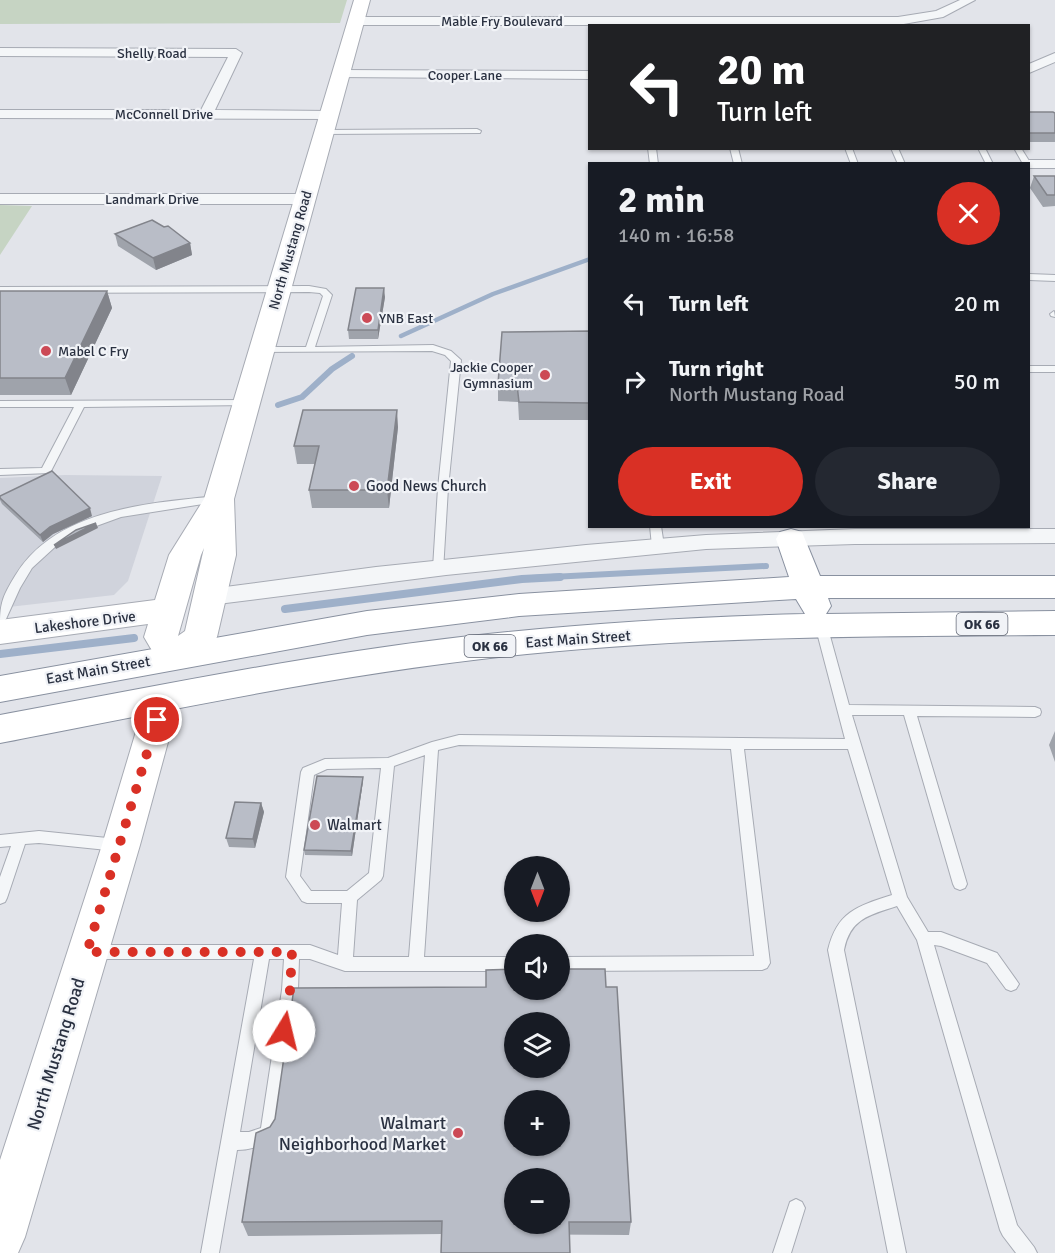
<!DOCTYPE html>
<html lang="en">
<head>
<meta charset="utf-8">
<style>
  body { margin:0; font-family:Signika,sans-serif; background:#242831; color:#f1f3f6; height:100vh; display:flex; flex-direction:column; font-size:22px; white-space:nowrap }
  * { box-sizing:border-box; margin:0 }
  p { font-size:20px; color:#9ea1a6 }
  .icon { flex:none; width:33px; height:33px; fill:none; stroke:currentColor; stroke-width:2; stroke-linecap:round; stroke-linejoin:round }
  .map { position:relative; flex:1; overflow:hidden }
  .sheet { position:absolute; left:588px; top:162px; width:442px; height:366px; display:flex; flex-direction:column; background:#171b24; border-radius:0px; box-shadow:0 2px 4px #0004 }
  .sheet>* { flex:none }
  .top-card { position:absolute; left:588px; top:24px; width:442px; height:126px; border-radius:0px; box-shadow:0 2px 4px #0004; background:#202124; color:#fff; overflow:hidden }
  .needle { width:39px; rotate:180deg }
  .controls { position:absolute; left:504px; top:856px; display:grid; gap:12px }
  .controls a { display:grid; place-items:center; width:66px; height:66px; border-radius:50%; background:#171b24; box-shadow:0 2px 4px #0004; font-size:30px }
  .pin { position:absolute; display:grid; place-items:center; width:51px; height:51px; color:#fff; margin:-26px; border:3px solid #fff; border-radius:50%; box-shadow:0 2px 6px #0007 }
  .me { position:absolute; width:66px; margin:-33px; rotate:9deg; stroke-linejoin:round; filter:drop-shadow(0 0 4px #0008) }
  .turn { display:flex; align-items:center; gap:21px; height:126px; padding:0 30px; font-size:27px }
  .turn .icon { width:78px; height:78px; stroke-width:2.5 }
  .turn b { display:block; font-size:42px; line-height:51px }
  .round { display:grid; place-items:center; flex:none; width:63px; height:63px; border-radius:32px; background:#242831 }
  .headline { display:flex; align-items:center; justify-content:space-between; height:102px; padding:0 30px }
  h1 { font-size:36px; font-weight:700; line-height:45px }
  .primary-button { display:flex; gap:12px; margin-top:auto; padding:12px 30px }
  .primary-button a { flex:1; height:69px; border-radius:36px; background:#d93025; color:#fff; font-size:24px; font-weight:700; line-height:69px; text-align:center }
  .primary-button a+a { background:#242831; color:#f1f3f6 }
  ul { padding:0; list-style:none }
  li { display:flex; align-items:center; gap:18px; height:78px; padding:0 30px }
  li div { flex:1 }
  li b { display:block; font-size:22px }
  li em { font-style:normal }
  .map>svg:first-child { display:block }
  .built { fill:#d0d3dc }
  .green { fill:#c6d4c3 }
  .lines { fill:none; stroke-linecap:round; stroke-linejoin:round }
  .stream-far2 { stroke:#9eb0c9; stroke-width:4.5 }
  .stream-far1 { stroke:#9eb0c9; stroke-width:6 }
  .stream { stroke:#9eb0c9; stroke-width:8 }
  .lane-casing { stroke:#a7abb4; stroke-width:2 }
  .street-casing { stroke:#a7abb4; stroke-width:2 }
  .secondary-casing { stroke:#a7abb4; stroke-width:2 }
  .highway-casing { stroke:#8991a0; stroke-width:2 }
  .lane { fill:#f4f6f8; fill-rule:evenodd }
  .street { fill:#f4f6f8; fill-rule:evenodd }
  .secondary { fill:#fff; fill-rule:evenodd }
  .highway { fill:#fff; fill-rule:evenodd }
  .wall { fill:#9fa3ab }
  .shaded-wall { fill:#82848b }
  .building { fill:#b9bdc7; stroke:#82848b; stroke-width:1.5; fill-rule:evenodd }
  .route { stroke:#d93025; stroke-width:10; stroke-dasharray:0 18 }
  .poi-dot { fill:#cc4a56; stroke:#f1f3f7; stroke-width:2 }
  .labels { text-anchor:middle; stroke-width:4.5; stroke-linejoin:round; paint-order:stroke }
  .far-street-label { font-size:14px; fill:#2a3141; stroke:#f1f3f7 }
  .far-poi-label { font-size:14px; fill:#2a3141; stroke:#f1f3f7; text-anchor:start }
  .shield { fill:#f1f3f7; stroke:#666b78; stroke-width:1.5 }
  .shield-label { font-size:14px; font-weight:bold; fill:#2a3141 }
  .poi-label { font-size:15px; fill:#2a3141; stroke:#f1f3f7; text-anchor:start }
  .street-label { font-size:15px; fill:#2a3141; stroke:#f1f3f7 }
  .near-street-label { font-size:18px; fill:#2a3141; stroke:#f1f3f7 }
  .near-poi-label { font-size:18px; fill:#2a3141; stroke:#f1f3f7; text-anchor:end }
</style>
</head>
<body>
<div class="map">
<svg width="1055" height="1253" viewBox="0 0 1055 1253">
  <rect width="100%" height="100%" fill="#e2e4ea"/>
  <path class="built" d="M65,475l97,1 -34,105 -14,14 -114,13v-130z"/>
  <path class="green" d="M0,0h347l-7,23 -340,1z
    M0,205l32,1 -32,49z"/>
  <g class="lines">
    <path class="stream-far2" d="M401,336l92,-42 97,-35"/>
    <path class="stream-far1" d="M278,405l24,-8 30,-28 20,-13
      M532,578l234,-12"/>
    <path class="stream" d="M285,609l237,-30 38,-2
      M0,654l134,-16"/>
    <defs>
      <path id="lane" d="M477,129l4,2 -1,2 -156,1 -4,-2 4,-2z
        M648,148h8l2,16h-8z
        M730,148h8l4,16h-8z
        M845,148h7l6,16h-7z
        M891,148h7l7,16h-7z
        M978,148h7l8,16h-7z
        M1014,148h7l10,16 -1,2 -1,-2h-6z
        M1029,274l26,1v6l-26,-1z
        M309,286l17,3 6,6 -17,52 118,-2 18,6 10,9 -13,128 -5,83h-8l-2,-3 5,-80 13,-127 -6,-6 -13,-4 -173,1v-4l3,-1h44l17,-51 -3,-3 -11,-1 -309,1v-6z
        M1054,311l1,6 -4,-1 -1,-2z
        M1029,366h26v6h-26z
        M247,400l3,1v4l-166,2 -34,66 -50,2v-6l42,-1 32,-61h-74v-6z
        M218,496l5,3 -1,2 -101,16 -44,16 -21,13 -24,22 -12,20 -14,31 -6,4c0,-21 4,-29 15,-47 40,-67 134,-73 203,-80z
        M650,526h11l3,20 -2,3h-8l-2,-3z
        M821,621l6,4 22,80 186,2 5,2 1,3 -1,3 -5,2 -118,-1 50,168 -2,4 -5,2 -5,-2 -2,-4 -49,-169h-52l55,182 21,35h13l56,21 22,31 -3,5 -5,2 -5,-2 -19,-26 -46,-17 -7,-1 83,280 17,22 3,6h-21l-13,-17 -3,-6 -83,-290 -20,-34c-28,9 -47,13 -53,44l62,303h-18l-60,-303c9,-38 29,-44 64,-55l-44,-146h-104l26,214 -3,5 -5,2 -202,1v-14l194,-1 -23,-207 -272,-4 -21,5 -14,207h90v14h-169l-35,-12h-11l-1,31 -20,144 -3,6c-13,5 -24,10 -38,10l-18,103h-18l53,-294h-160l-5,-2 -3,-5 3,-5 5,-2h216l28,10 4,-52h-35l-5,-2 -16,-24 15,-105 2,-4 22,-9 63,-1 44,-16 27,-7 386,4 -30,-114zM425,755l-16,202h-56l4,-57 24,-20 2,-4 11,-110zM381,768l-12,105 -22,18h-36l-11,-15 14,-101 13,-6zM269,959h15l-2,31 -21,138 -12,4h-9z
        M39,831l78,8 5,2 2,4 -2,4 -5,2 -78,-8 -14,1 -18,54 -2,4 -5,2v-27l11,-31 -11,1v-12z
        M796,1199l6,3 3,6 -14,45h-18l17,-51z"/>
      <path id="street" d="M960,0h15l-32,17 -45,8h-542l-6,-4 6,-4h542l38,-6z
        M0,48l236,1 6,4 -27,57 114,1 7,4 -7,4 -329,-1v-8h201l27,-53 -228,-1z
        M1055,53v9l-26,11v-9z
        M340,70l250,1v8l-255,-2 -2,-3z
        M1029,160h26v8h-26v-4h-7z
        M0,194h305l8,5 -8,5h-305z
        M855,529h200v14l-200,1 -149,5 -260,26 -236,30 -8,-2 -4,-6 4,-6 8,-2 166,-22 210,-22 120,-10z"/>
      <path id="secondary" d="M354,0h16l-136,499 2,56 -19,82c-11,19 -35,35 -56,29l-17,-29 4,-13 -148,20v-24l155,-20 14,-45 35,-56zM204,548l-19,83 -7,5 23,-81z
        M163,685l12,4 5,9 -40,147 -115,392 -7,16h-18v-93l102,-315 44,-147 5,-9z"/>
      <path id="highway" d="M791,529l11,3 18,44h235v22h-227l3,8 -5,8 229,-3v24c-176,1 -353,1 -528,19 -178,18 -352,55 -527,89v-28c153,-28 306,-60 461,-78 114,-13 229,-20 344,-23l-9,-15 -277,17 -152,19 -367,67v-26l367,-65 152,-17 270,-17 -13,-38 4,-7z"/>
    </defs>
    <use href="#lane" class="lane-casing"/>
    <use href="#street" class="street-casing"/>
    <use href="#secondary" class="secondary-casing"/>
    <use href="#highway" class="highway-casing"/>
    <use href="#lane" class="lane"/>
    <use href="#street" class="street"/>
    <use href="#secondary" class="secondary"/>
    <use href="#highway" class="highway"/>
  </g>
  <path class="wall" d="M1029,112l26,1v29h-26z
    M1034,176h21v30l-12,1 -13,-19z
    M115,234l75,9 2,12 -36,15 -38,-24z
    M0,291h107l5,17 -41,87h-71z
    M385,297l-7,42h-29l-1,-9z
    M590,331v89h-71l-1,-18 -20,-1v-17z
    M398,427l-9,81h-77l-3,-18 7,-26h-19l-3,-18z
    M0,496l92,20 -39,18 -10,8 -41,-38 -2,-4z
    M1055,731v31l-6,-17z
    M363,781l-11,75 -47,-1 -1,-5z
    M261,803l3,9 -9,36 -26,-1 -3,-9z
    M606,987l25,235 -2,13 -187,-1 -194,2 -6,-14 28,-95z"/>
  <path class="shaded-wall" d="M190,243l2,12 -36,15 -3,-12z
    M384,288l1,9 -7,42v-9z
    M107,291l5,17 -41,87 -6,-17z
    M397,410l1,17 -9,81 -2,-18z
    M90,508l2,8 -39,18 -10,8 -3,-7 10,-8z
    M96,523l2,5 -42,21 -2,-4z
    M363,777v4l-11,75 -1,-5z
    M261,803l3,9 -9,36 -2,-9z"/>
  <path class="building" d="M1029,112h24l2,1v20h-26z
    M1034,176h21v19h-8z
    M152,220l12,7 4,-1 22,17 -37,15 -38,-24z
    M356,288h28l-6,42h-30z
    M0,291h107l-42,87h-65z
    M590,331v72l-71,-1 -2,-17 -19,-1 4,-52z
    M303,410h94l-10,80h-78l10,-44h-25z
    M52,471l38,37 -40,19 -10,8 -40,-37v-2z
    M96,523l-42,22 22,-15z
    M317,776l46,1 -12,74 -47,-1z
    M235,802l26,1 -8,36 -27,-1z
    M514,969v21h46v-21h45l1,18h11l14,235h-62l1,31h-129l1,-32 -200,1 14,-89 14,-6 5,-8 19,-131 192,-1v-17zM514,1023h46v45h-46zM514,1101h46v45h-46zM514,1179h46v45h-46z"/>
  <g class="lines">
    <path class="route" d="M157,720l-70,232h205l-2,38 -6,41"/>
  </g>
  <g class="poi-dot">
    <circle cx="367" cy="318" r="6"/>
    <circle cx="46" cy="351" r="6"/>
    <circle cx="545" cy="375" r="6"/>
    <circle cx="354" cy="486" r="6"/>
    <circle cx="315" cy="825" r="6"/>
    <circle cx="458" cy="1133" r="6"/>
  </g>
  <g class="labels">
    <g class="far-street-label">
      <text x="502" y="26">Mable Fry Boulevard</text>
      <text x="152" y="58">Shelly Road</text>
      <text x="465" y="80">Cooper Lane</text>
      <text x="164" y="119">McConnell Drive</text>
      <text x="152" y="204">Landmark Drive</text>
      <text transform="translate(290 250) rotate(-74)" y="5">North Mustang Road</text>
    </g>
    <g class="far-poi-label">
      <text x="379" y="323">YNB East</text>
      <text x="58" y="356">Mabel C Fry</text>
      <text x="533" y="372" text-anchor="end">Jackie Cooper<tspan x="533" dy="16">Gymnasium</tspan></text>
    </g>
    <g class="shield">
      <rect x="956.5" y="613" width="51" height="22" rx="4.5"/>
      <rect x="464.5" y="635" width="51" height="22" rx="4.5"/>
    </g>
    <g class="shield-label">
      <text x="982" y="629">OK 66</text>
      <text x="490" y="651">OK 66</text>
    </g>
    <g class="poi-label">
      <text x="366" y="491">Good News Church</text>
      <text x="327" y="830">Walmart</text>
    </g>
    <g class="street-label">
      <text transform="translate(85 622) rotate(-7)" y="5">Lakeshore Drive</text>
      <text transform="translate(578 639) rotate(-4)" y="5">East Main Street</text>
      <text transform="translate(98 670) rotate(-10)" y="5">East Main Street</text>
    </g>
    <g class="near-street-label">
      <text transform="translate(56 1054) rotate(-73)" y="6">North Mustang Road</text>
    </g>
    <g class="near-poi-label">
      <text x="446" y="1129">Walmart<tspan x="446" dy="21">Neighborhood Market</tspan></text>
    </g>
  </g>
</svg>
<div class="controls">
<a><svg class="needle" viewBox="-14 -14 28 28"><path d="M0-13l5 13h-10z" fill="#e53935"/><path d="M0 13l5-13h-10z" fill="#9ea1a6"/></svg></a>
<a><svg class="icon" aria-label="sound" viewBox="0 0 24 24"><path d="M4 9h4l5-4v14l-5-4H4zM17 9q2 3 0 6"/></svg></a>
<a><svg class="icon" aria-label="layers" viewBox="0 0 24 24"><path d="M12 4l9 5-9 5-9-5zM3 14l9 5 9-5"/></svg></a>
<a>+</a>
<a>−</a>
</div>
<div class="pin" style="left:157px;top:720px;background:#d93025"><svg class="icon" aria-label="arrive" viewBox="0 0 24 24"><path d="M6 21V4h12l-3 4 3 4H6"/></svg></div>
<svg class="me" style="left:284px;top:1031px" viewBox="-20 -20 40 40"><circle r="19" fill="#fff"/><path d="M0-13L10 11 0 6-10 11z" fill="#d93025"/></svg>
<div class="top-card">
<div class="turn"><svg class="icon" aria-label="left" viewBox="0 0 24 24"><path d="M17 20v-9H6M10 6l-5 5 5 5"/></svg><div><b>20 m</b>Turn left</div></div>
</div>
<section class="sheet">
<div class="headline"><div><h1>2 min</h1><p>140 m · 16:58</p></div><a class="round" style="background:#d93025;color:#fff"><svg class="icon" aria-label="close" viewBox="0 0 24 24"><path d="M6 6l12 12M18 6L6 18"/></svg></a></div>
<ul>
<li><svg class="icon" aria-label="left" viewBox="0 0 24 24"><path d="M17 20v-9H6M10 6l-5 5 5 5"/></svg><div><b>Turn left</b></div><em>20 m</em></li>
<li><svg class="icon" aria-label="right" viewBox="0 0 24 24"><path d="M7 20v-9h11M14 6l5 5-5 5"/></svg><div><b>Turn right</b><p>North Mustang Road</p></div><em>50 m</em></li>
</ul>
<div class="primary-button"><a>Exit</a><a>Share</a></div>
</section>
</div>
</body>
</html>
